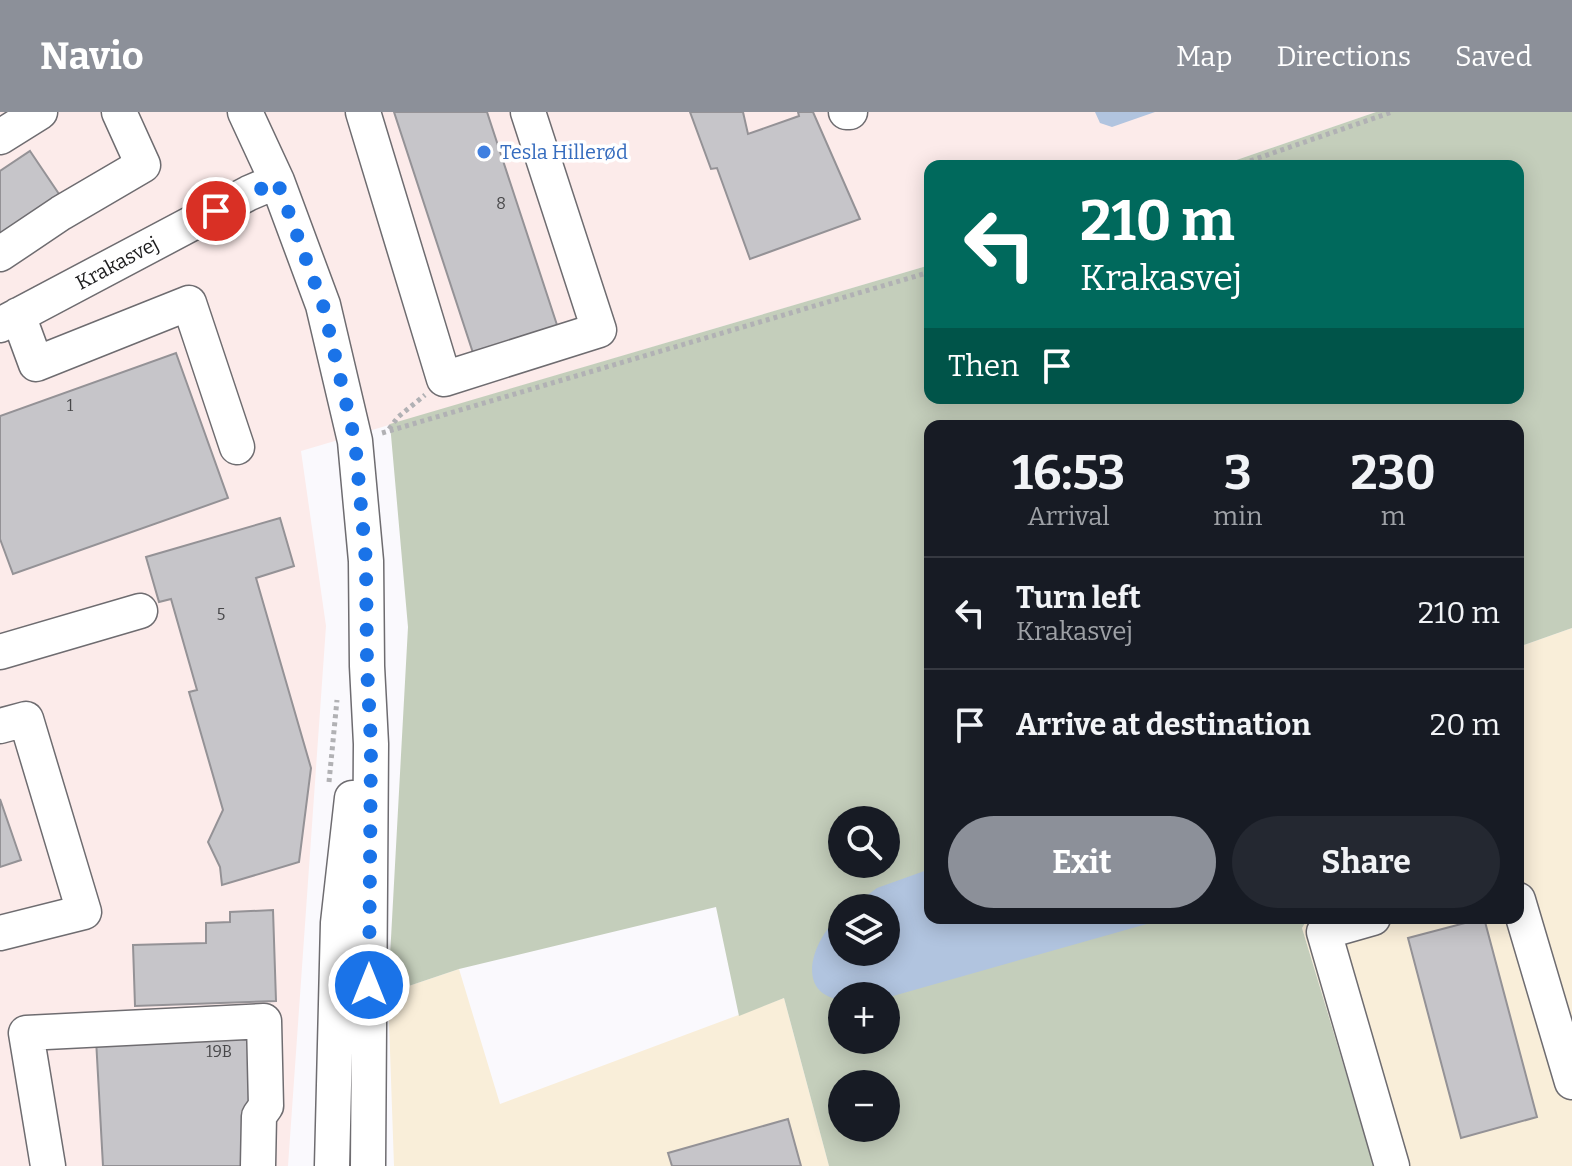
<!DOCTYPE html>
<html lang="en">
<head>
<meta charset="utf-8">
<style>
  body { margin:0; font-family:Bitter,serif; background:#242831; color:#f1f3f6; height:100vh; display:flex; flex-direction:column; font-size:30px; white-space:nowrap }
  * { box-sizing:border-box; margin:0 }
  p { font-size:26px; color:#9ea1a6 }
  .icon { flex:none; width:44px; height:44px; fill:none; stroke:currentColor; stroke-width:2; stroke-linecap:round; stroke-linejoin:round }
  .map { position:relative; flex:1; overflow:hidden }
  .side { position:absolute; left:924px; top:308px; width:600px; height:504px; display:flex; flex-direction:column; background:#171b24; border-radius:16px; box-shadow:0 4px 20px #0003 }
  .side>* { flex:none }
  .top-card { position:absolute; left:924px; top:48px; width:600px; height:244px; border-radius:16px; box-shadow:0 4px 20px #0003; background:#00695c; color:#fff; overflow:hidden }
  .buttons { position:absolute; left:828px; top:694px; display:grid; gap:16px }
  .buttons a { display:grid; place-items:center; width:72px; height:72px; border-radius:50%; background:#171b24; box-shadow:0 4px 20px #0003; font-size:40px }
  .pin { position:absolute; display:grid; place-items:center; width:68px; height:68px; color:#fff; margin:-34px; border:4px solid #fff; border-radius:50%; box-shadow:0 2px 8px #0007 }
  .me { position:absolute; width:88px; margin:-44px; rotate:0deg; stroke-linejoin:round; filter:drop-shadow(0 0 6px #0008) }
  .turn { display:flex; align-items:center; gap:28px; height:168px; padding:0 24px; font-size:36px }
  .turn .icon { width:104px; height:104px; stroke-width:2.5 }
  .turn b { display:block; font-size:56px; line-height:68px }
  .then { display:flex; align-items:center; height:76px; padding:0 24px; background:#0003; gap:16px; font-size:30px }
  .eta { display:flex; justify-content:space-evenly; align-items:center; height:136px; text-align:center }
  .eta b { font-size:48px; font-weight:700; line-height:56px }
  .button { display:flex; gap:16px; margin-top:auto; padding:16px 24px }
  .button a { flex:1; height:92px; border-radius:48px; background:#8c9099; color:#fff; font-size:32px; font-weight:700; line-height:92px; text-align:center }
  .button a+a { background:#242831; color:#f1f3f6 }
  ul { padding:0; list-style:none }
  li { display:flex; align-items:center; gap:24px; height:112px; padding:0 24px; border-top:2px solid #363941 }
  li div { flex:1 }
  li b { display:block; font-size:30px }
  li em { font-style:normal }
  header { display:flex; align-items:center; gap:48px; box-sizing:border-box; height:112px; padding:0 40px; background:#8c9099; color:#fff }
  header strong { font-size:38px }
  nav { display:flex; gap:44px; margin-inline-start:auto; font-size:28px }
  .map>svg:first-child { display:block }
  .commercial { fill:#f9eed9 }
  .industrial { fill:#fcebea }
  .green { fill:#c4cebb; fill-rule:evenodd }
  .water { fill:#b1c4df }
  .building { fill:#c6c5c9; stroke:#949296; stroke-width:2 }
  .lines { fill:none; stroke-linecap:round; stroke-linejoin:round }
  .minor-casing { stroke:#6e6c70; stroke-width:37 }
  .path { stroke:#b1b1b4; stroke-width:5; stroke-dasharray:4 4; stroke-linecap:butt }
  .minor { stroke:#fff; stroke-width:34 }
  .route { stroke:#1a73e8; stroke-width:14; stroke-dasharray:0 25.2 }
  .shop-dot { fill:#3f7fe0; stroke:#fff; stroke-width:3 }
  .labels { text-anchor:middle; stroke-width:7; stroke-linejoin:round; paint-order:stroke }
  .number-label { font-size:16px; fill:#474749 }
  .shop-label { font-size:20px; fill:#366cbe; stroke:#fff; text-anchor:start }
  .street-label { font-size:20px; fill:#1d1d1e; stroke:#fff }
</style>
</head>
<body>
<header>
<strong>Navio</strong>
<nav><a>Map</a><a>Directions</a><a>Saved</a></nav>
</header>
<div class="map">
<svg width="1572" height="1054" viewBox="0 0 1572 1054">
  <rect width="100%" height="100%" fill="#faf9fd"/>
  <path class="commercial" d="M1572,516v538h-198l-72,-238 6,-10h210v-271z
    M459,857l41,135 284,-106 45,168h-435l-6,-173z"/>
  <path class="industrial" d="M0,0h1376l-157,54h-289v99l-629,186 25,175 -38,540h-288z"/>
  <path class="green" d="M1376,0h196v516l-54,19v-221h-588v492h378l-6,10 72,238h-545l-45,-168 -45,18 -23,-109 -257,62 -71,24 20,-366 -18,-203 540,-159v133h588v-232h-299zM842,708h44v44h-44zM842,796h44v44h-44zM842,884h44v44h-44zM842,972h44v44h-44z"/>
  <path class="water" d="M1095,0h60l-43,15 -12,-4z
    M930,757v49h238l-282,80 -44,-2v4c-51,-7 -27,-65 0,-86v38h44v-44h-36l27,-20z"/>
  <path class="building" d="M394,0h93l72,219 -84,28z
    M690,0h53l5,22 51,-18 -1,-4h15l47,107 -110,40 -33,-91 -6,1z
    M30,39l31,46 -61,41v-67z
    M176,241l52,145 -215,76 -13,-35v-123z
    M280,406l14,48 -38,12 55,190 -12,94 -77,23 -2,-18 -12,-25 15,-32 -34,-118 8,-2 -26,-91 -12,3 -13,-45z
    M0,687l21,61 -21,7z
    M273,798l3,91 -141,5 -2,-61 73,-2v-20l24,-1v-10z
    M1484,806l53,199 -76,21 -53,-200z
    M252,924l1,130h-150l-7,-127z
    M788,1007l13,47h-129l-4,-13z"/>
  <g class="lines">
    <defs>
      <path id="minor" d="M245,0l32,69 46,124 32,136 11,120 1,105 4,78 -3,422
        M363,0l81,267 155,-49 -71,-218
        M846,0h4
        M0,25l40,-25
        M0,142l61,-41 82,-48 -24,-53
        M18,203l18,49 153,-61 48,144
        M0,213l249,-132 28,-12
        M0,540l140,-41
        M0,614l26,-7 58,193 -84,21
        M1518,788l54,182
        M1373,806l-49,14 68,234
        M48,1054l-22,-133 238,-12 2,85 -7,10 -1,50
        M332,1054l6,-243 14,-125"/>
    </defs>
    <use href="#minor" class="minor-casing"/>
    <path class="path" d="M1235,54l157,-54
      M389,317l9,-12 27,-22
      M382,321l548,-161
      M329,670l8,-82"/>
    <use href="#minor" class="minor"/>
  </g>
  <g class="lines">
    <path class="route" d="M216,99l61,-30 46,124 32,136 11,120 1,105 4,78 -2,241"/>
  </g>
  <circle class="shop-dot" cx="484" cy="40" r="8"/>
  <g class="labels">
    <g class="number-label">
      <text x="501" y="97">8</text>
      <text x="70" y="299">1</text>
      <text x="221" y="508">5</text>
      <text x="219" y="945">19B</text>
    </g>
    <g class="shop-label">
      <text x="500" y="47">Tesla Hillerød</text>
    </g>
    <g class="street-label">
      <text transform="translate(117 151) rotate(-28)" y="7">Krakasvej</text>
    </g>
  </g>
</svg>
<div class="buttons">
<a><svg class="icon" aria-label="search" viewBox="0 0 24 24"><circle cx="10" cy="10" r="6"/><path d="M15 15l6 6"/></svg></a>
<a><svg class="icon" aria-label="layers" viewBox="0 0 24 24"><path d="M12 4l9 5-9 5-9-5zM3 14l9 5 9-5"/></svg></a>
<a>+</a>
<a>−</a>
</div>
<div class="pin" style="left:216px;top:99px;background:#d93025"><svg class="icon" aria-label="arrive" viewBox="0 0 24 24"><path d="M6 21V4h12l-3 4 3 4H6"/></svg></div>
<svg class="me" style="left:369px;top:873px" viewBox="-20 -20 40 40"><circle r="17" fill="#1a73e8" stroke="#fff" stroke-width="3"/><path d="M0-11L8 9 0 5-8 9z" fill="#fff"/></svg>
<div class="top-card">
<div class="turn"><svg class="icon" aria-label="left" viewBox="0 0 24 24"><path d="M17 20v-9H6M10 6l-5 5 5 5"/></svg><div><b>210 m</b>Krakasvej</div></div>
<div class="then">Then<svg class="icon" aria-label="arrive" viewBox="0 0 24 24"><path d="M6 21V4h12l-3 4 3 4H6"/></svg></div>
</div>
<section class="side">
<div class="eta">
<div><b>16:53</b><p>Arrival</p></div>
<div><b>3</b><p>min</p></div>
<div><b>230</b><p>m</p></div>
</div>
<ul>
<li><svg class="icon" aria-label="left" viewBox="0 0 24 24"><path d="M17 20v-9H6M10 6l-5 5 5 5"/></svg><div><b>Turn left</b><p>Krakasvej</p></div><em>210 m</em></li>
<li><svg class="icon" aria-label="arrive" viewBox="0 0 24 24"><path d="M6 21V4h12l-3 4 3 4H6"/></svg><div><b>Arrive at destination</b></div><em>20 m</em></li>
</ul>
<div class="button"><a>Exit</a><a>Share</a></div>
</section>
</div>
</body>
</html>
